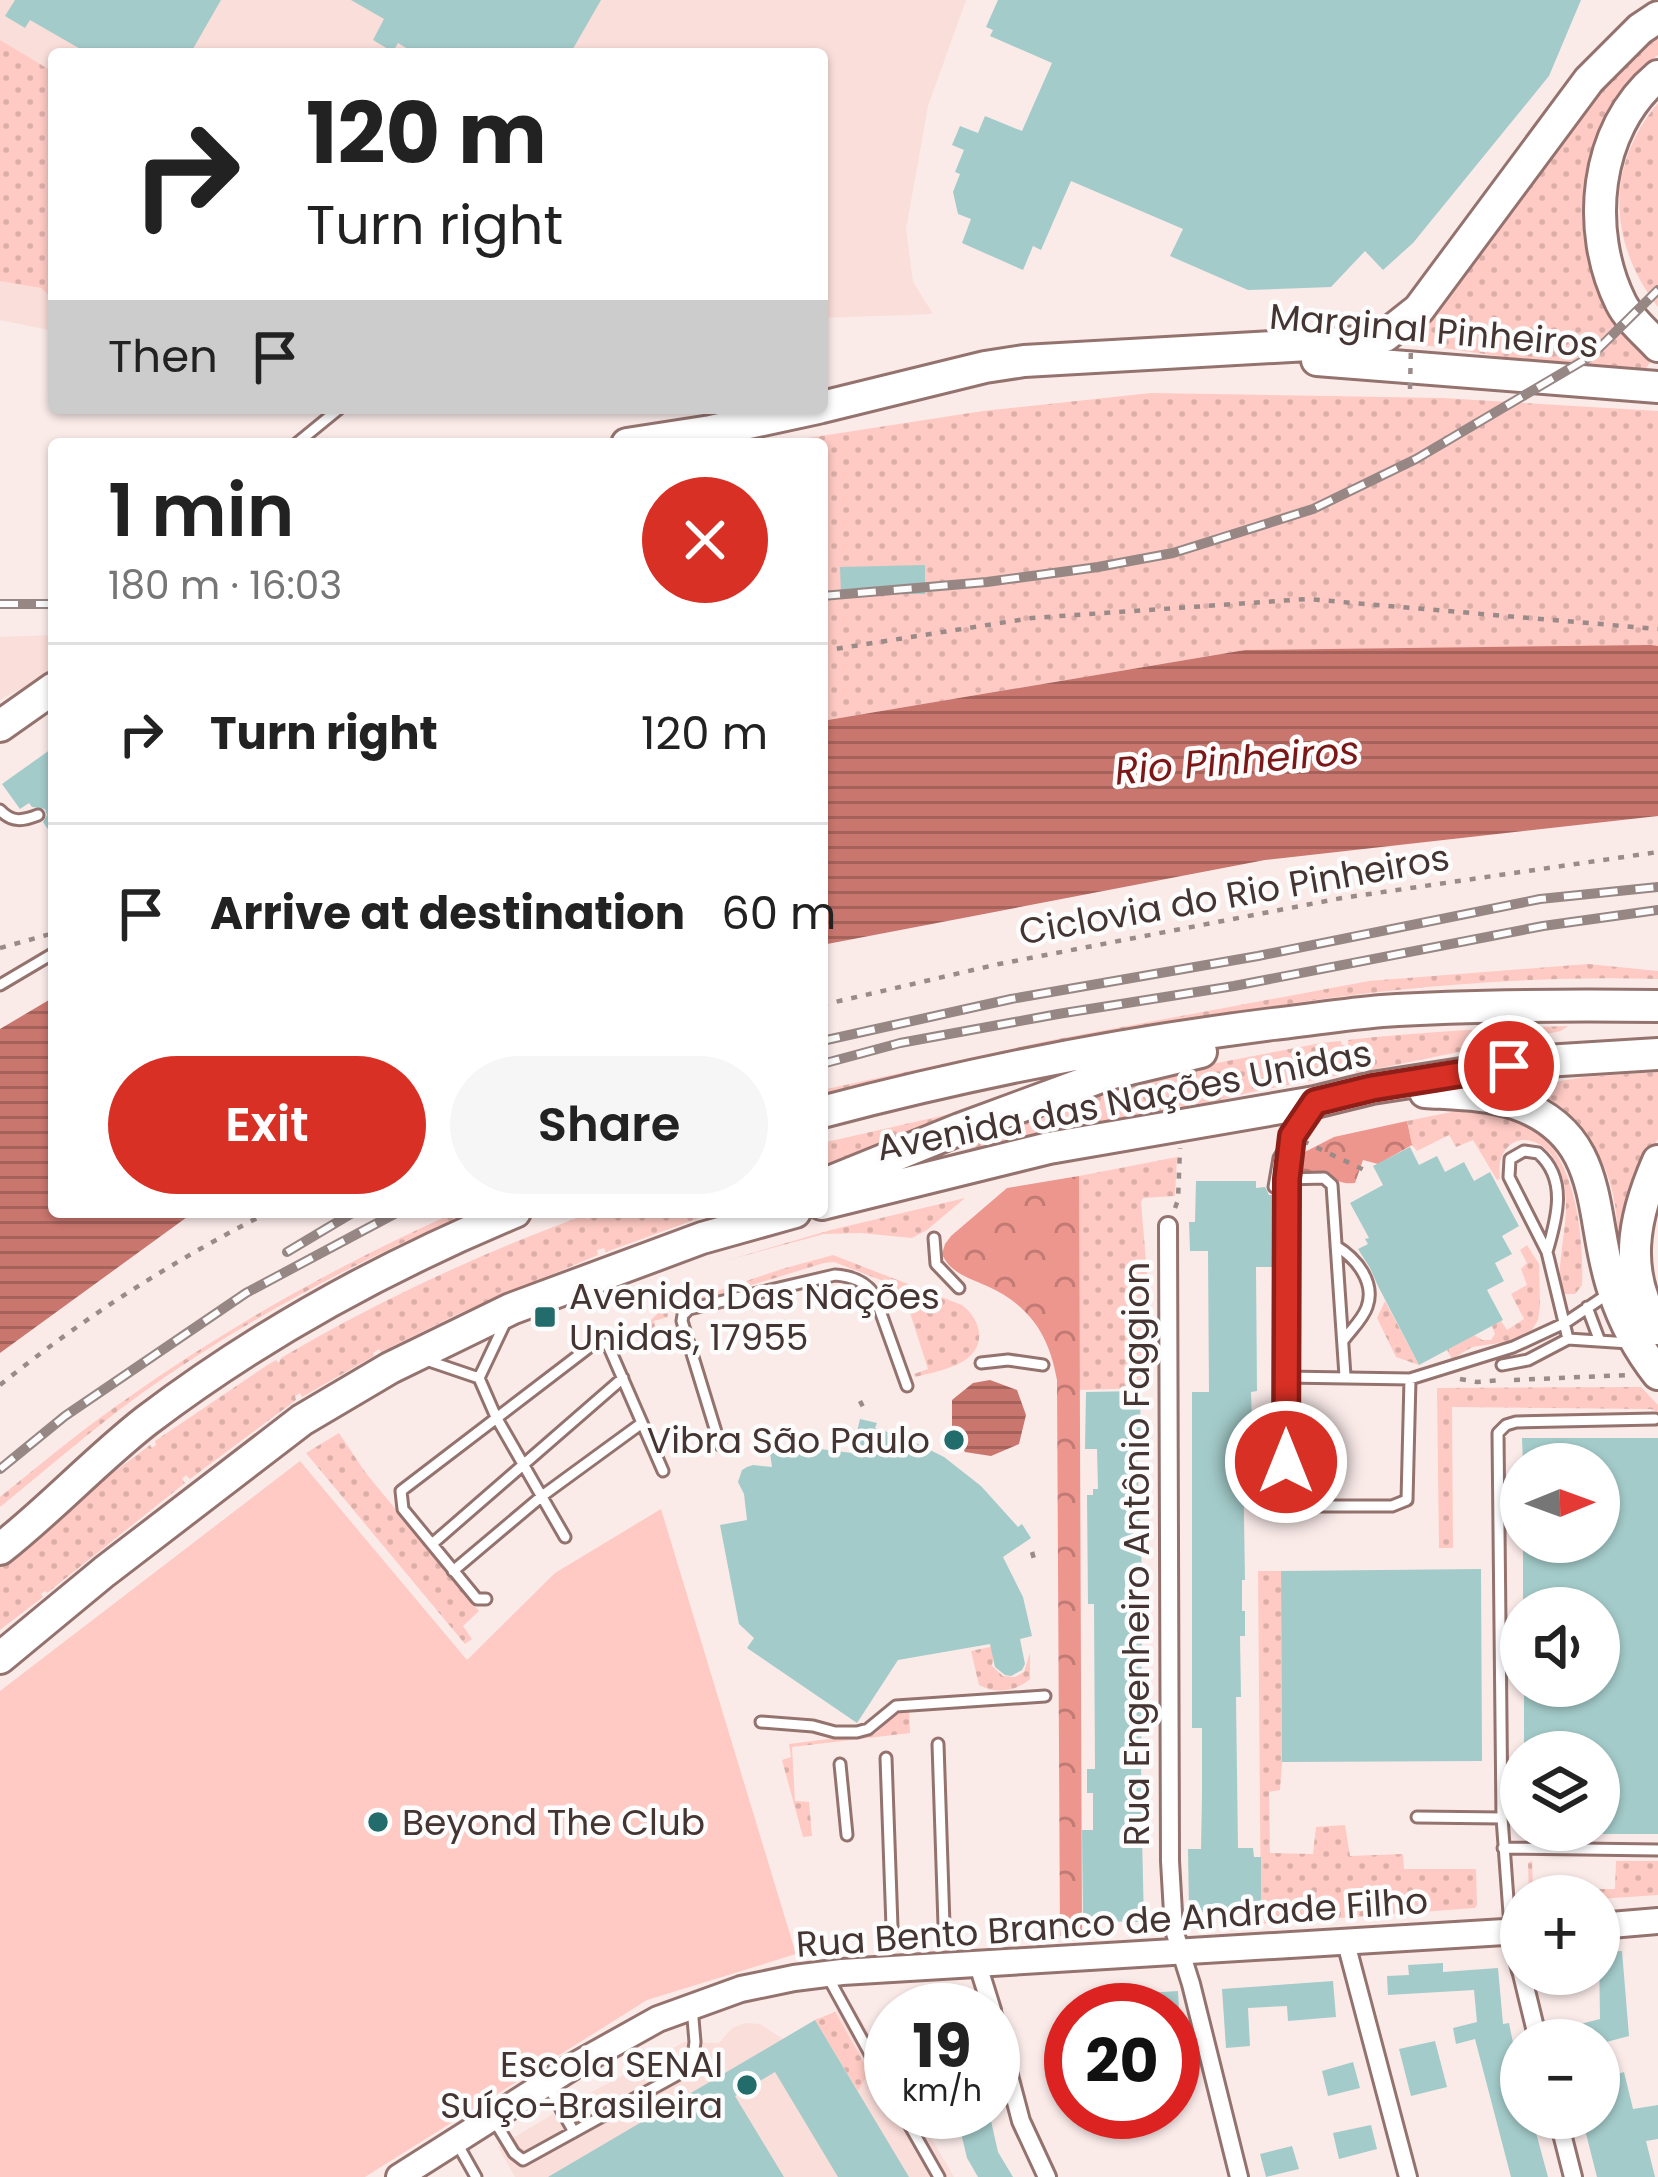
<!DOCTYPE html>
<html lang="en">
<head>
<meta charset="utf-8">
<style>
  body { margin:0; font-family:Poppins,sans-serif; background:#f6f6f6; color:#222; height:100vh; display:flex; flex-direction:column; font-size:45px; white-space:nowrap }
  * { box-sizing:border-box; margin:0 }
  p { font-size:39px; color:#767676 }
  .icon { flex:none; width:66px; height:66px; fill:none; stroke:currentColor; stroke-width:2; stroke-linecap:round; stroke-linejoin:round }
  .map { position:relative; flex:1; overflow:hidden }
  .details { position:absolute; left:48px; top:438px; width:780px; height:780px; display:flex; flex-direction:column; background:#fff; border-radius:12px; box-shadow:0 3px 9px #0004 }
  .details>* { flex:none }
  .banner { position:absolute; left:48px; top:48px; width:780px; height:366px; border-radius:12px; box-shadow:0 3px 9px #0004; background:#fff; color:#222; overflow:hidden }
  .needle { width:78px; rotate:89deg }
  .buttons { position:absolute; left:1500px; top:1443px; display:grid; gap:24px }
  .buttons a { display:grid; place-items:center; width:120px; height:120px; border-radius:50%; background:#fff; box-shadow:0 3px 9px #0004; font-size:60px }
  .speed { position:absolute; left:864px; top:1983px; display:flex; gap:24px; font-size:60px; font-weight:700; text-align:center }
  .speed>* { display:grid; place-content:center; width:156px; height:156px; border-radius:50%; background:#fff; box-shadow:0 3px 9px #0004; line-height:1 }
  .speed small { font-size:30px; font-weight:400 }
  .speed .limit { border:18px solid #d22; background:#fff; color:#111 }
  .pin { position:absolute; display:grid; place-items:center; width:102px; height:102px; color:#fff; margin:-51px; border:6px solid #fff; border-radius:50%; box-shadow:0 3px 12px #0007 }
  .me { position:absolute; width:132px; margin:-66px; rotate:0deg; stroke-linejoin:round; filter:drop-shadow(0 0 9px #0008) }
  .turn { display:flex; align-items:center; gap:42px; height:252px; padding:0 60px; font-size:54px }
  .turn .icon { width:156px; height:156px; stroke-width:2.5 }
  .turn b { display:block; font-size:84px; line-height:102px }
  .then { display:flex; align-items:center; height:114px; padding:0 60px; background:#0003; gap:24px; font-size:45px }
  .round { display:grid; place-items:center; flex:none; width:126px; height:126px; border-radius:63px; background:#f6f6f6 }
  .head { display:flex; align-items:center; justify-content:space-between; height:204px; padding:0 60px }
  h1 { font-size:72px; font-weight:600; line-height:90px }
  .button { display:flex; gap:24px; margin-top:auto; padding:24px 60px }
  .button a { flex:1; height:138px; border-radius:72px; background:#d93025; color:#fff; font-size:48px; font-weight:600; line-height:138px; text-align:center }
  .button a+a { background:#f6f6f6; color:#222 }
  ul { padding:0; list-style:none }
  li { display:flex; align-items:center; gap:36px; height:180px; padding:0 60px; border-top:3px solid #e0e0e0 }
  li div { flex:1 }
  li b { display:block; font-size:45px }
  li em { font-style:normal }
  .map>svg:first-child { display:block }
  .built { fill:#fadeda }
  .grass { fill:url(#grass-dots) }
  .forest { fill:url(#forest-crowns) }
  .garden { fill:#fecac3 }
  .water { fill:url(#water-rules) }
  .building { fill:#a3cbc9 }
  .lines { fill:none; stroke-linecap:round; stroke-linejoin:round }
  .lane-casing { stroke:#94736f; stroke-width:15 }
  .street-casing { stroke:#94736f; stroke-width:22 }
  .secondary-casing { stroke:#94736f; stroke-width:30 }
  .highway-casing { stroke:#94736f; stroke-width:36 }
  .path { stroke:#9a8b89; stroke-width:4.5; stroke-dasharray:6 9; stroke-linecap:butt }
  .lane { stroke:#fff; stroke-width:9 }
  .street { stroke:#fff; stroke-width:16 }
  .secondary { stroke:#fff; stroke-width:24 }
  .highway { stroke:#fff; stroke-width:30 }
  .rail-casing { stroke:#968785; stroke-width:10 }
  .rail { stroke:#fcfcfc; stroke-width:6; stroke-dasharray:18; stroke-linecap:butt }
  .path-bridge { stroke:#9a8b89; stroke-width:4.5; stroke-dasharray:6 9; stroke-linecap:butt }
  .route-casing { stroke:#8d1f18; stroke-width:30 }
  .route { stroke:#d93025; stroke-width:21 }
  .poi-dot { fill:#226d6b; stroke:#fcfcfc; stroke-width:4.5 }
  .labels { text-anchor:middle; stroke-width:9; stroke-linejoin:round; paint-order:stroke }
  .street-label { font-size:36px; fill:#443533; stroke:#fcfcfc }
  .poi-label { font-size:36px; fill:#443533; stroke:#fcfcfc; text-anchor:start }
  .water-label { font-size:39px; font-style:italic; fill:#7b1716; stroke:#fcfcfc }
</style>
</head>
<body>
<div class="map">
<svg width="1658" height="2177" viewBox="0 0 1658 2177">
  <defs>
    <pattern id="grass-dots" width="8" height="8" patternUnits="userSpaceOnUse" patternTransform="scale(3)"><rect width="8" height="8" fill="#fecac3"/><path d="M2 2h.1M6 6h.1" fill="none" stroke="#dbaea8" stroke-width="1.8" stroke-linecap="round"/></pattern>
    <pattern id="forest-crowns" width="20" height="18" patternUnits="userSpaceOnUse" patternTransform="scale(3)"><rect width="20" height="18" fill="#ec968d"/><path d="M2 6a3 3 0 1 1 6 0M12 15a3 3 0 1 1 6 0" fill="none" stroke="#c17b74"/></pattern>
    <pattern id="water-rules" width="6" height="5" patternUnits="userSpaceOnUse" patternTransform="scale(3)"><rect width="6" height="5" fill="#c9766e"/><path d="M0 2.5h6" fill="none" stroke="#a5625b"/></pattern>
  </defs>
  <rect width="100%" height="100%" fill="#faebe9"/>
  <path class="built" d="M0,0h966l-38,106 -22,123 7,53 20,32 -111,4v-264h-768v277l-54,-11z
    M54,635v36l-54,29v-63z
    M851,2003l40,67v42h25l38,65h-439l-17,-30 77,-46 109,-59 35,1 13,-15 13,-5 15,1 23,15 35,-21 2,2z"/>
  <path class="grass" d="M1658,33v22l-19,16 -26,32 -17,40 -7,52 64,164 -9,12 -86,-6 -162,-24 193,-242 46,-50z
    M0,40l50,30h4v230l-13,-12 -41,-7z
    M1658,103v204c-50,-64 -53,-141 0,-204z
    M1151,393l292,5 215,13v235l-413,4 -423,71v-277h-53l214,-33z
    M1588,964l70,7v8c-284,-8 -561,56 -836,119v-8l230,-50 317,-59z
    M1568,1026l-7,5 -205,42 -1,-4h-5v4l-98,19 -56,14v-4l-5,1 -1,4 -145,26 -74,17 -2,-10 77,-30 139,-41 1,3 5,-1v-3l130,-25 20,-2 1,4h6v-5c74,-8 146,-12 220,-14z
    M1658,1072v67l-15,24 2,163 13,23v9c-12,-28 -29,-58 -37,-87 -6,-21 -2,-45 -6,-66 -9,-57 -39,-88 -89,-114l-1,-4 59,-10z
    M1016,1099l-194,71v-27z
    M1471,1108c26,5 56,14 76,34 30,31 37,102 35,143l-7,9h-11l-4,-6c-3,-38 14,-78 1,-115 -16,-47 -67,-43 -61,6l-3,1 -24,-40 -17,7 -7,-12 -32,16 -5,-6 -5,-24z
    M1177,1157l-2,39 -32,2 -2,4 7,83v103l-69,2v-214z
    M965,1198l-38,32 -15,8 -51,-5 -37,1 -103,28 110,-32z
    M456,1212h15c-117,50 -230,110 -333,184 -48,35 -92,74 -138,111v-10c41,-33 81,-67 125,-97 104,-74 215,-136 331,-188z
    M599,1212h117l-110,40 -2,-4 -7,2 1,5 -140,59 -77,38 -2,-3 -6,4 1,3 -72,41 -2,-4 -5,3 1,4 -106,79 -4,-4 -4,4 3,4 -138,110 -2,-2 -4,3 2,3 -43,33v-72l150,-113 2,3 4,-3 -1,-4 111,-75 10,-6 3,3 2,-5c97,-57 198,-104 304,-143l2,4 12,-4z
    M1527,1245l12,19 1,42 -2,14 -6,10 -26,12 -34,5 -20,12 -5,-9 27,-15 8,5h9l4,-6 -3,-8 9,-5 6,9 17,-11 -13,-25 16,-9 -6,-16 6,-6 -7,-13z
    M833,1255l129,50c16,12 25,35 8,51 -12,12 -39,17 -55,21l-1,-3 14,-5 -25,-78 -14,2 -6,-12 -49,-19 -10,1 -157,48 1,6 -14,4 2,10 -4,1 -1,-12 10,-10 121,-41z
    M1385,1301l34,64 -23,-8 -19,-39z
    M1641,1387l17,18v7l-7,-3 -199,-2 1,141h-14l-2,-160z
    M339,1433l26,39 114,139 -16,15 9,13 -7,5 -159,-191z
    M1258,1571h23l1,192 -2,27 -11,2 1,61 43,1 3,-27 29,-2 5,31 53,-2 1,15h72l1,36 -2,3 -214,16z
    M995,1646l-3,20 11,10 12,1 9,-5 6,-19v26c-15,13 -34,15 -51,6l-8,-34z
    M909,1709l1,24 -118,14 3,54 14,1 3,34 -9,1 -21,-77 9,-3 -2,-13 87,-11 18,-18z
    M1532,1861l1,28h82l1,-28h42v34l-59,4v-3h-70l-1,-33z
    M835,2012l34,60 -11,19 -43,-71z"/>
  <path class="forest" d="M1407,1121l5,24 -34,19 -15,-4 -8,23c-13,1 -15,-1 -26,-7 -10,-5 -25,-3 -37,-3l1,-15 41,-21z
    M1079,1176l3,760h-22l-3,-556c-8,-46 -28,-75 -70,-94 -18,-8 -37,-13 -45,-32l3,-10 6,-8 56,-48z"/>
  <path class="garden" d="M300,1461l167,199 88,-87 106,-64 135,445 -149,46 -282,177h-365v-486z"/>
  <path class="water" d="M1651,645l7,1v170l-393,44 -443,85v-224l423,-71z
    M54,997v215h140l-194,141v-324z
    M990,1380l27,10 9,25 -7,29 -28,12 -26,-4 -13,-24v-28l21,-17z"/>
  <path class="building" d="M15,0h206l-31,54h-101l-59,-34 -5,8 -20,-12z
    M351,0h250l-31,54h-154l-18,-11 -5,9 -20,-12 11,-21z
    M998,0h583l-32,76 -136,167 -30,27 -18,-19 -34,36 -83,3 -78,-34 13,-27 -112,-48 -30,69 -8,-4 -10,24 -61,-27 9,-24 -13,-5 -5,-22 7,-18 -5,-2 9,-22 -12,-5 8,-19 18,7 7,-17 37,15 30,-68 -62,-27 3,-6 -7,-3z
    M925,565v29h-84l-1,-27z
    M54,747v91l-11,-16 4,-7 -2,-6 -13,-2 -3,-4 -9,6 -18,-25z
    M1410,1147l9,18 18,-9 8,16 19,-10 10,19 16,-9 29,54 -17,10 10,18 -17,9 9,18 -17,9 16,30 -84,45 -41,-79 -8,-18 -12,-19 10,-5 -3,-5 4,-1 -19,-35 33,-18 -10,-19z
    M1196,1181h60v7l9,-1 4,8h9l-1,72h-21l1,124 -6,1 1,31h6v32h-15l2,125h-3v31h3v25h-5l1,61h-5l2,151h15l1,9h7v54l-72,1 -1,-63h13l1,-54v-67h-10v-336h17l-1,-141h-18l-1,-29h6z
    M1140,1391l1,57h-4l5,127h-17v37h17l-1,181 3,129 -61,-1 -1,-91h11v-37h-6v-24h8l-1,-165h-6l-1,-109h6v-6h5l-1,-40h-12l1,-57z
    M860,1419l17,4 -2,5 31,10 38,19 37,29 37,41 4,-3 9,14 -28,19 20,40 9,39 -12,3 5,25 -3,6 -11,6 -6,-1 -10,-8 -5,-23 -92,16 -41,63 -110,-75 7,-10 -15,-14 -19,-99 27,-5 -3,-26 -6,-12 4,-12 5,-3 6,-2 19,2 -2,-14 15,-3 35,-1 32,4z
    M1522,1438h136v396h-59v-82h-75v-66h75v-78h-76v-66h76v-78h-76z
    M1481,1569l1,192 -200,1 -1,-191z
    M1622,1951l7,85 -30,8v-4h-49l-1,-8 51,-13 -1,-67z
    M1443,1963v9l55,-4 5,56 6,-1 12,59v36h11l16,59h-37l-36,-138 -19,5 -3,-16 24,-6 -3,-32 -86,5 -1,-19 22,-1 -1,-10z
    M1333,1981l3,36 -48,4 -1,-15 -39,2 2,38 -24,2 -4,-59z
    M1178,1991l1,19h-48l-1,-16z
    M815,2020l94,157h-71l-63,-105 -40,24 49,81h-236z
    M1435,2041l12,46 -36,9 -12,-47z
    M1353,2062l7,26 -32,8 -6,-25z
    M1624,2072l9,37 25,-4v34l-12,2 9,36h-58l-15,-59h17v-39z
    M965,2112h24l9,40 15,25h-35l-11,-19 -10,-42 9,-2z
    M1371,2125l6,24 -38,10 -6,-26z
    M1292,2146l7,23 -33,8 -6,-23z"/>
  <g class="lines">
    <defs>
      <path id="lane" d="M296,444l44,-36
        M0,810c12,13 23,11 38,5
        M0,985l54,-32
        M1309,1111l-17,25 -5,36 -2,205 125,2 103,-32 52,-24 43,-29
        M1287,1179l37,-1 8,7 13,191
        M1274,1187l5,-29 10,-16
        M934,1238l2,26 23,24
        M1336,1246c20,12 40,36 31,61 -4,12 -16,23 -24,34
        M1547,1252c10,-34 21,-73 -9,-99l-14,-2 -14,8 -1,18 38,75 21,87
        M1587,1307l12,32
        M423,1359l56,19 17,39 69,120
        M981,1363l27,-3 35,5
        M1502,1365l26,-5 40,-21 61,4
        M1285,1377v115l8,13 8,1h91l15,-6 3,-121
        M479,1378l26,-55
        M720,1445l-38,-124 1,-6 6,-6 146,-34c15,1 30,6 39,19l33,92
        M432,1544l191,-166
        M453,1571l89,-75 100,-73
        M486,1599h-9l-74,-90 -2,-18 195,-149 12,3 55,126
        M761,1722l52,4 22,6h22l11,-3 28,-23 149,-10
        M938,1744l6,181
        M886,1758l6,169
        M840,1764l7,71
        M1417,1817l85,1
        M1503,1848l155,2
        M1510,1927l-8,-109 -4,-385 8,-8 10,-3 139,-3
        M829,1979l62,113
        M549,2088l25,44
        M902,2112l37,65
        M495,2122l19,31 9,7 165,-91 4,-4 3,-23 -3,-35
        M458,2145l18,32"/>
      <path id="street" d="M1168,1226l2,635 4,69 17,54 48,193
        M1511,1932l10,39
        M1346,1943l62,234
        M978,1965l14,45
        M1522,1974l16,66
        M993,2015l28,106 26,56
        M1558,2118l15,59"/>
      <path id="secondary" d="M1599,1926l59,-5
        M399,2177l173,-110 86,-48 83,-30 53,-11 48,-6 679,-41"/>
      <path id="highway" d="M1658,76c-64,53 -73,155 -37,227 8,16 25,30 37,43
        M1317,360l341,27
        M822,407l163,-40 39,-6 337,-19 24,-6 34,-27 170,-229 51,-51 18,-12
        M627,444l84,-13 107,-23
        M0,726l54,-38
        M1425,1092c31,2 63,2 92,12 92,33 71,116 97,188 10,30 25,58 44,82
        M822,1112c148,-39 298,-69 451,-88 36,-4 73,-10 109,-13 92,-6 184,-6 276,-5
        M1658,1161c-25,57 -36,112 0,168
        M822,1185l138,-56 149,-55 92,-22
        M822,1204l227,-56 266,-46 57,-14 173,-27 113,-7
        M0,1549c51,-40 95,-88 146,-128 112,-85 239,-155 369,-209
        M0,1658l104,-86 198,-152 88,-52 121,-59 191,-71 93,-26"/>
    </defs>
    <use href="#lane" class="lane-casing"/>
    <use href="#street" class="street-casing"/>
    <use href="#secondary" class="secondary-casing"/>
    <use href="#highway" class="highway-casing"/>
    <path class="path" d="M822,651l210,-33 275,-19 351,30
      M0,948l54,-15
      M822,1005l177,-41 343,-66 316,-46
      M1303,1141l61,29
      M1175,1208l3,-8 2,-52
      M1460,1379l17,3 25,-2
      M1514,1380l114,-5
      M0,1385c83,-67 174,-125 269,-173
      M860,1401l5,10
      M1032,1552l3,10"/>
    <use href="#lane" class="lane"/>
    <use href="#street" class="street"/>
    <use href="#secondary" class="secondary"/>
    <use href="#highway" class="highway"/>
    <defs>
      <path id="rail" d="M822,596l165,-14 111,-15 75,-14 140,-44 103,-50 175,-103 67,-66
        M0,604h54
        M822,1041l189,-42 247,-43 282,-57 118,-12
        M822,1064l78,-21 158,-29 176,-28 309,-60 115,-16
        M287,1252l67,-40
        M0,1469l65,-53 181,-123 152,-81"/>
    </defs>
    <use href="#rail" class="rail-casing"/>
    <use href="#rail" class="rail"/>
    <path class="path-bridge" d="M1410,389l1,-43"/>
  </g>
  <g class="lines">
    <defs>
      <path id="route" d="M1286,1462l1,-283 5,-43 23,-34 57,-14 137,-22"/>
    </defs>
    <use href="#route" class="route-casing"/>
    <use href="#route" class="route"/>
  </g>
  <g class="poi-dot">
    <rect x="533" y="1305" width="24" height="24" rx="6"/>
    <circle cx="954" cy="1440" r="12"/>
    <circle cx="378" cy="1822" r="12"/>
    <circle cx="747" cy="2085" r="12"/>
  </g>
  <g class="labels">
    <g class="street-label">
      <text transform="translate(1434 330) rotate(5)" y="13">Marginal Pinheiros</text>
      <text transform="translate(1234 894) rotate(-10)" y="13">Ciclovia do Rio Pinheiros</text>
      <text transform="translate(1124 1100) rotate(-11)" y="13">Avenida das Nações Unidas</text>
      <text transform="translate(1136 1554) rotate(-90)" y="13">Rua Engenheiro Antônio Faggion</text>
      <text transform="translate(1112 1922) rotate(-4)" y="13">Rua Bento Branco de Andrade Filho</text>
    </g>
    <g class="poi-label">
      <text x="569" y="1309">Avenida Das Nações<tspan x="569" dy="41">Unidas, 17955</tspan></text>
      <text x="930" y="1453" text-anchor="end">Vibra São Paulo</text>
      <text x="402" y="1835">Beyond The Club</text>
      <text x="723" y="2077" text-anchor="end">Escola SENAI<tspan x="723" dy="41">Suíço-Brasileira</tspan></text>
    </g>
    <g class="water-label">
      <text transform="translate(1237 760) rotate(-5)" y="14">Rio Pinheiros</text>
    </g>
  </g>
</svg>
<div class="buttons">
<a><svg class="needle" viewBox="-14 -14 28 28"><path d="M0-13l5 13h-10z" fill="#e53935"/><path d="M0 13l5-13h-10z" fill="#767676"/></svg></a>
<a><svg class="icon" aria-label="sound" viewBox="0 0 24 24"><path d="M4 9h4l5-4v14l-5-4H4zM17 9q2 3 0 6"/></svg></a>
<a><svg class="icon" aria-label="layers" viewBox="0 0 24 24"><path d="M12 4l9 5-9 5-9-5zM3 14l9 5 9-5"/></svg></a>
<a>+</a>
<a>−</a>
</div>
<div class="speed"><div>19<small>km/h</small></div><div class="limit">20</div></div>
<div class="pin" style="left:1509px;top:1066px;background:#d93025"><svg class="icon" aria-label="arrive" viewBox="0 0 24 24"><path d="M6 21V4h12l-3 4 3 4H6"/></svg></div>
<svg class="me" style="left:1286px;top:1462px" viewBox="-20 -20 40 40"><circle r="17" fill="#d93025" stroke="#fff" stroke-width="3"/><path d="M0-11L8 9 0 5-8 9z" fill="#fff"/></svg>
<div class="banner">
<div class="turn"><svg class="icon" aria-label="right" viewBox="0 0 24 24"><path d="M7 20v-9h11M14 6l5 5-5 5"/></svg><div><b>120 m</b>Turn right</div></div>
<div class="then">Then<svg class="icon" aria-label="arrive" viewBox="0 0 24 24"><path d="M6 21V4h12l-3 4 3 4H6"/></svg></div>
</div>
<section class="details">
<div class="head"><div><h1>1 min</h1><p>180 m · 16:03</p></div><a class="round" style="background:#d93025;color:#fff"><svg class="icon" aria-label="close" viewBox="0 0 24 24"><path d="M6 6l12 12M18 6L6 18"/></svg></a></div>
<ul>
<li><svg class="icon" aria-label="right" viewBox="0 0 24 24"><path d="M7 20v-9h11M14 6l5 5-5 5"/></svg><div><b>Turn right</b></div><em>120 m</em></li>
<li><svg class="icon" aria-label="arrive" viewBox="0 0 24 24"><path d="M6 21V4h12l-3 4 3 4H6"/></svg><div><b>Arrive at destination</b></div><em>60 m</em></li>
</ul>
<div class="button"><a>Exit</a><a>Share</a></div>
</section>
</div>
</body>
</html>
